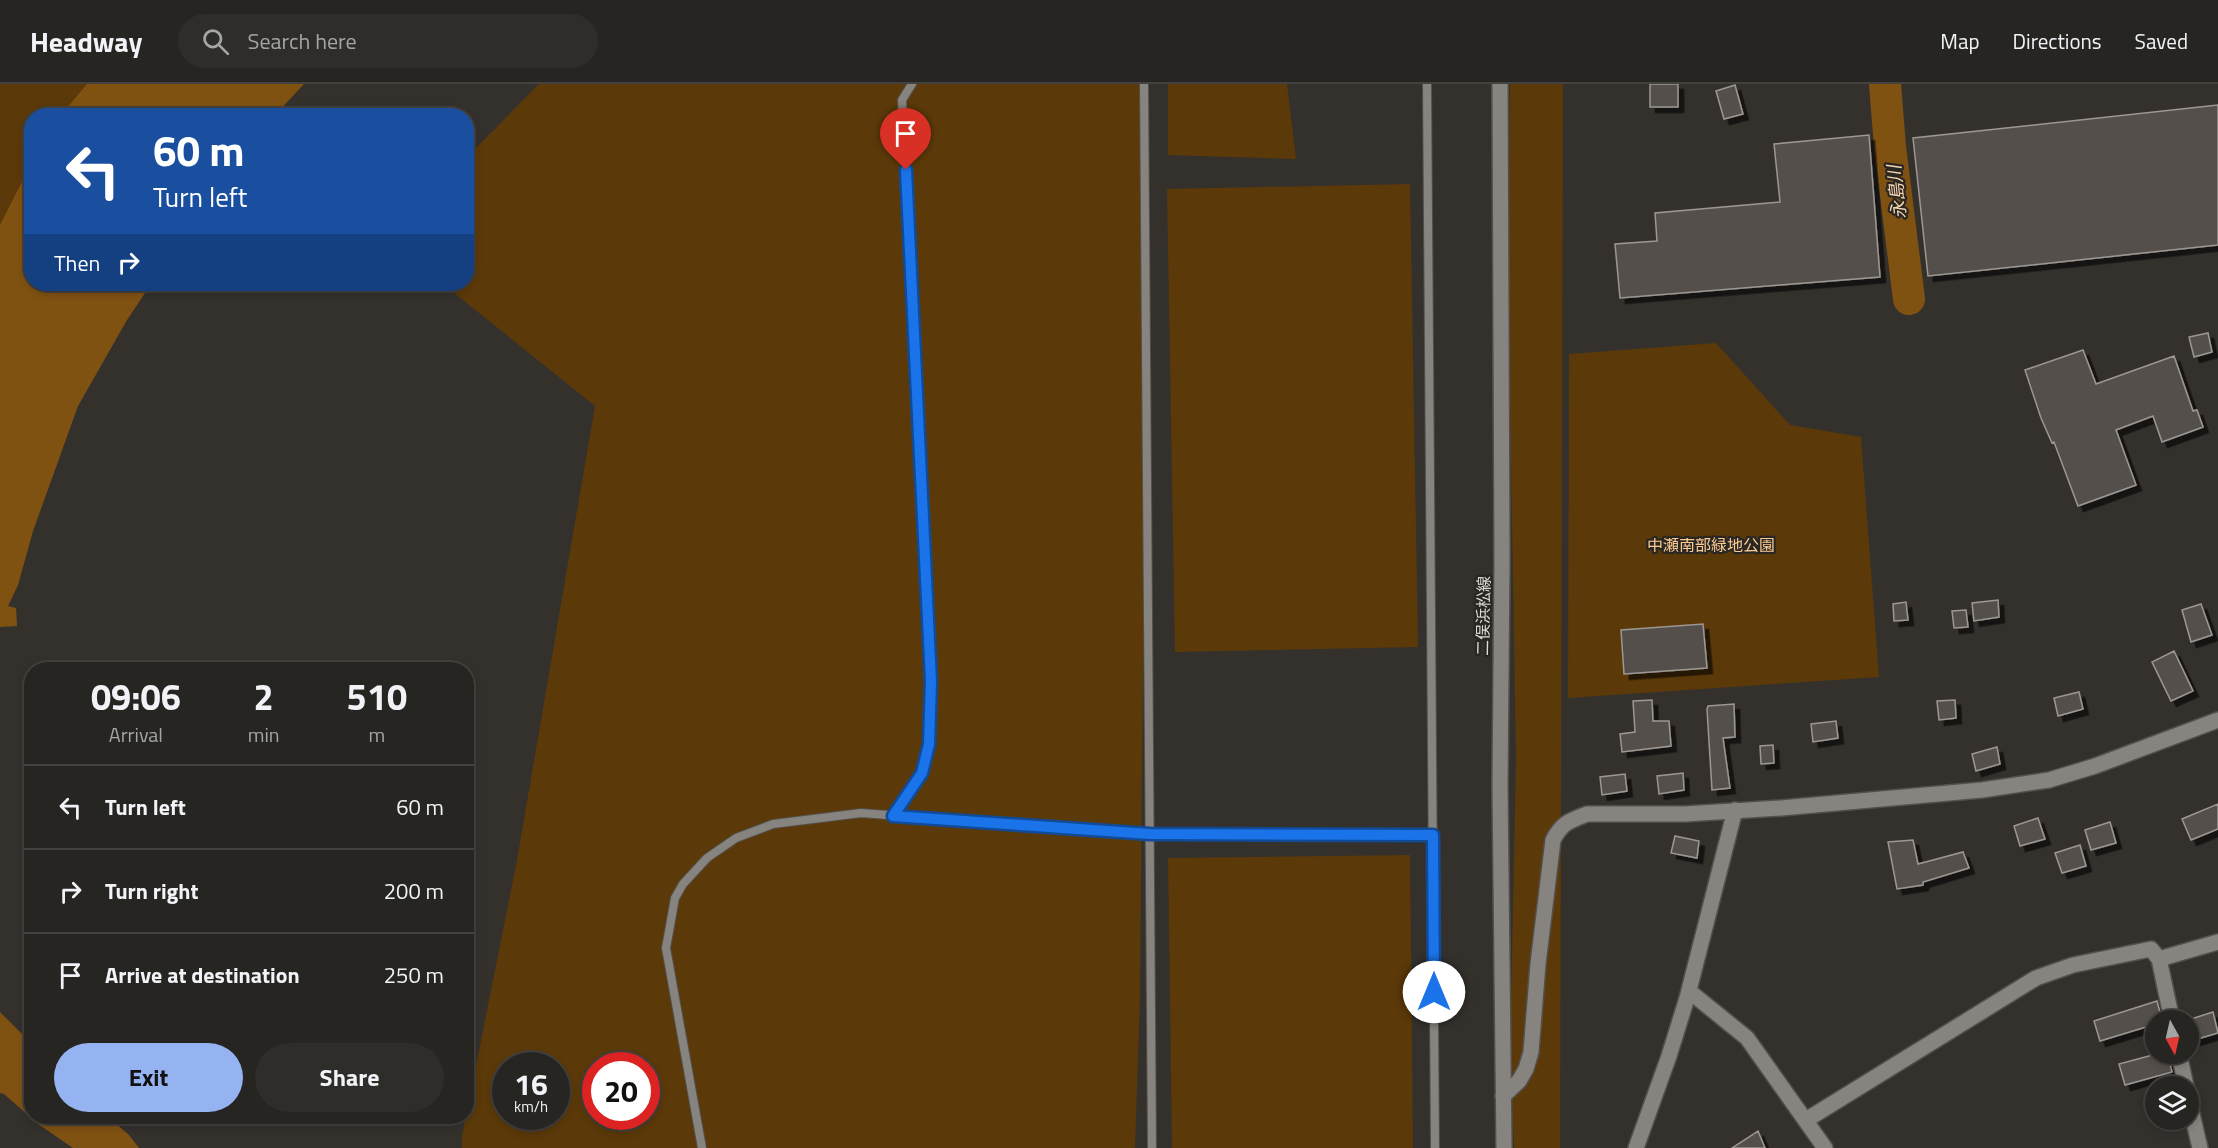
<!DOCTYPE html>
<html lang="en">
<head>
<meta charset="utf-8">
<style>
  body { margin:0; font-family:"Titillium Web","Noto Sans JP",sans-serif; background:#2f2d2a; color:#f1f3f6; height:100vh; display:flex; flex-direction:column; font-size:22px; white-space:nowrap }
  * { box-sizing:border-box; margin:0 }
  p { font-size:20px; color:#a4a5a5 }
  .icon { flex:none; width:33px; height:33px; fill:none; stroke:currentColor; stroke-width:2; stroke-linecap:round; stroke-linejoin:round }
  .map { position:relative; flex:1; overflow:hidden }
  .panel { position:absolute; left:24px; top:578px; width:450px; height:462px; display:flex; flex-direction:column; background:#272522; border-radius:24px; box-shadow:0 3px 9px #0003,0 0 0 2px #434240 }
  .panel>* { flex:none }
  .hud { position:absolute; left:24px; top:24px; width:450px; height:183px; border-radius:24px; box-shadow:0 3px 9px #0003,0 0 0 2px #434240; background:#1a4fa0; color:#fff; overflow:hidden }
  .needle { width:39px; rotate:172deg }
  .buttons { position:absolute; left:2145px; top:926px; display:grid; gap:12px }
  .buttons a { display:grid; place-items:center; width:54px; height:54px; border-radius:50%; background:#272522; box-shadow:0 3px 9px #0003,0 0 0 2px #434240; font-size:30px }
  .speed { position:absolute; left:492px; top:968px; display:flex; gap:12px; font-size:30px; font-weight:700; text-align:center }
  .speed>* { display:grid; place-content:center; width:78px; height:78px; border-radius:50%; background:#272522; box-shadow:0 3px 9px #0003,0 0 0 2px #434240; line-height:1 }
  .speed small { font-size:15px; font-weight:400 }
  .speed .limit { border:9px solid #d22; background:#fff; color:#111 }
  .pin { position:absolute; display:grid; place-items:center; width:51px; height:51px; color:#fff; margin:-62px -26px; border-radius:50% 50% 50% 0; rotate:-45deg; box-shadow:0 0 6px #0007 }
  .pin .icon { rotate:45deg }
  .me { position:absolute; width:66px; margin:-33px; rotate:0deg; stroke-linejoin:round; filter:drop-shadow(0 0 4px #0008) }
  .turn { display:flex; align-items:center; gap:21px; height:126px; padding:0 30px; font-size:27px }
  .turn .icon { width:78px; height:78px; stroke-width:2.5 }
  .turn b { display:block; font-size:42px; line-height:51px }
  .then { display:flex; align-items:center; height:57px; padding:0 30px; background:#0003; gap:12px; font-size:22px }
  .eta { display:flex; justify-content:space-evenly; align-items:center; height:102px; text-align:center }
  .eta b { font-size:36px; font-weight:700; line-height:42px }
  .cta { display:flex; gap:12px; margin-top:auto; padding:12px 30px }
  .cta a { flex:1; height:69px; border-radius:36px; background:#95b2f1; color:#111; font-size:24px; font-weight:700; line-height:69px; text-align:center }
  .cta a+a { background:#2f2d2a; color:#f1f3f6 }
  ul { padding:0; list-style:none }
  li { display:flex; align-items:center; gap:18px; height:84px; padding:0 30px; border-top:2px solid #434240 }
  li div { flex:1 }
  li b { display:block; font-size:22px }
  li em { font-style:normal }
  header { display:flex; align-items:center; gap:36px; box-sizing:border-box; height:84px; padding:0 30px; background:#272522; border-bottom:2px solid #434240 }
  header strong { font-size:28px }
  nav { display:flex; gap:33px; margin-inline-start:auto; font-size:21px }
  .search { width:420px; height:54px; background:#2f2d2a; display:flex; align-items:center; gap:15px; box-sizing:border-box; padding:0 21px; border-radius:33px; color:#a4a5a5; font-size:22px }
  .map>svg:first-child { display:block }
  .green { fill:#5b3909; fill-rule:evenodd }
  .water { fill:#805212 }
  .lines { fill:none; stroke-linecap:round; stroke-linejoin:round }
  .river { stroke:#805212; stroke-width:32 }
  .building { fill:#54504c; stroke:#9c9793; stroke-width:1.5; filter:url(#shadow) }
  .lane-casing { stroke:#53504c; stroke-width:10 }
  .street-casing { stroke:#53504c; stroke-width:18 }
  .secondary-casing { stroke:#53504c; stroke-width:18 }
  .lane { stroke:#87837f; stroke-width:8 }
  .street { stroke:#87837f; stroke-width:15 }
  .secondary { stroke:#87837f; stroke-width:15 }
  .route-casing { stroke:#114b97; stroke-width:15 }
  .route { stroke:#1a73e8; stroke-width:10 }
  .labels { text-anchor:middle; stroke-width:4.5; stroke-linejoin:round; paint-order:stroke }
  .park-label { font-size:16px; fill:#fbca93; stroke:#2a2723 }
  .street-label { font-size:16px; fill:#dfddda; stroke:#2a2723 }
  .water-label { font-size:18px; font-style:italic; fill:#f8d7b3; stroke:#2a2723 }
</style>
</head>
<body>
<header>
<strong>Headway</strong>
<div class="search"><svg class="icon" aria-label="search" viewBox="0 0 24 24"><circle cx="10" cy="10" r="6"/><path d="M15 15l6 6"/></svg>Search here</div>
<nav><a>Map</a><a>Directions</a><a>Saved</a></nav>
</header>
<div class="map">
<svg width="2218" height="1064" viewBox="0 0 2218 1064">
  <defs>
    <filter id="shadow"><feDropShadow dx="5.5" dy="5.5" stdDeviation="0" flood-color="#0009"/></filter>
  </defs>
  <rect width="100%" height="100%" fill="#34312d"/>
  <path class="green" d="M0,0h93l-19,31 -42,1 -1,69 -31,52z
    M539,0h602l5,233 -6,679 -5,152h-673v-12l55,-276 78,-454 -152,-122h23l1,-127zM506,981h50v51h-50zM596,981h50v51h-50z
    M1168,0h119l9,75 -128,-4z
    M1510,0h53l-3,1064h-46l-4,-93 6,-296 -8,-476z
    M1410,100l8,463 -243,5 -8,-463z
    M1716,259l74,82 71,12 18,240 -311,21 1,-344z
    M1410,771l3,293h-241l-4,-290z"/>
  <path class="water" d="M87,0h217l-29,31h-214z
    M31,80l1,120h119l-24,36 -49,86 -45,125 -15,54 -10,21 8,2 1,18 -17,1v-402z
    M0,928l31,31 1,73h75l22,19 10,13h-66l-35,-24 -34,-30 -4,-1z"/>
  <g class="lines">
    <path class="river" d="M1885,0l5,63 19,152"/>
  </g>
  <path class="building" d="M1650,0h28v23h-28z
    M1735,1l8,29 -19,5 -8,-28z
    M2218,21v140l-290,31 -15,-138z
    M1869,51l11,142 -260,21 -5,-54 42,-3 -2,-28 125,-11 -6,-58z
    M2208,249l4,19 -18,5 -5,-20z
    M2083,266l13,34 78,-28 19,55 4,-1 6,17 -41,15 -9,-26 -37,14 20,55 -58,21 -24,-64 -2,1 -11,-25 -16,-48z
    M1998,516l1,17 -25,4 -2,-18z
    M1906,518l2,18 -14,1 -1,-17z
    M2201,520l11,31 -21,7 -9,-32z
    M1966,526l2,17 -14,1 -2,-17z
    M1703,540l4,44 -83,6 -3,-44z
    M2174,567l19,40 -22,10 -19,-39z
    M2079,608l4,17 -25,7 -4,-18z
    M1652,616l1,21h16l2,25 -49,6 -2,-18 15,-2 -2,-31z
    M1955,616l1,18 -17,2 -2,-19z
    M1734,620l1,33 -12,1 7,50 -18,2 -5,-81 1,-3z
    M1836,637l2,17 -25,4 -2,-18z
    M1773,661l1,18 -13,1 -1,-18z
    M1997,663l3,17 -24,7 -4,-17z
    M1683,689l1,17 -25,4 -2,-18z
    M1625,690l2,17 -25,4 -2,-18z
    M2218,720v25l-27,11 -9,-21z
    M2038,734l7,21 -25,7 -6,-20z
    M2110,738l6,21 -25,7 -6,-20z
    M1675,752l24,5 -2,17 -26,-5z
    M1913,756l5,24 45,-12 6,16 -46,14v3l-26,4 -9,-47z
    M2080,761l6,21 -24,7 -7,-20z
    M2157,917l5,19h-6v4l-56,17 -6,-20z
    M2213,928l5,21 -24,7 -6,-20z
    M2160,969h7l5,19 -47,13 -6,-21z
    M1758,1047l7,17h-33z"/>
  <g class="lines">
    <defs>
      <path id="lane" d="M1144,0l8,1064
        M1427,0l8,1064
        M893,732l29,-43 7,-29 2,-63 -29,-581 10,-16
        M702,1064l-36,-200 9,-50 8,-14 24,-26 29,-20 37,-14 88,-11 289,21 283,1"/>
      <path id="street" d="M2159,875l13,61
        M1689,907l58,47 78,110
        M2179,969l7,33
        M1503,1012l16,-15 7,-12 5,-17 7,-88 15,-124c9,-17 16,-19 34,-26h98l96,-6 201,-18 67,-10 46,-14 123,-46
        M2188,1013l12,51
        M1806,1036l230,-142 37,-13 78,-16 8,10 59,-17
        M1636,1064l33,-92 18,-58 48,-188"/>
      <path id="secondary" d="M1500,0l2,478 -2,224 4,362"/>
    </defs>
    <use href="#lane" class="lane-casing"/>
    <use href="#street" class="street-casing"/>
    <use href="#secondary" class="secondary-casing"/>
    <use href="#lane" class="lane"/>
    <use href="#street" class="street"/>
    <use href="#secondary" class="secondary"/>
  </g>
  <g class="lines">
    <defs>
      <path id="route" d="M906,86l25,511 -2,63 -7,29 -29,43 257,18 283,1 1,157"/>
    </defs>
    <use href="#route" class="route-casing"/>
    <use href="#route" class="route"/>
  </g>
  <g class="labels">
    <g class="park-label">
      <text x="1711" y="467">中瀬南部緑地公園</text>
    </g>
    <g class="street-label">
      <text transform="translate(1483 532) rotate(-89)" y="6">二俣浜松線</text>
    </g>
    <g class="water-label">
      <text transform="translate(1897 108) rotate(-96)" y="6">永島川</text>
    </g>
  </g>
</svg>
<div class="buttons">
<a><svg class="needle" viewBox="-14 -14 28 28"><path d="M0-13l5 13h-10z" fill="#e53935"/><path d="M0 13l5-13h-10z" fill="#a4a5a5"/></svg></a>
<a><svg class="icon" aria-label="layers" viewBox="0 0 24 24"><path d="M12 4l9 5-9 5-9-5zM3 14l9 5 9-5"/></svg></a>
</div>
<div class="speed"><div>16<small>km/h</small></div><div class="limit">20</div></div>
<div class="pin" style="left:906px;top:86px;background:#d93025"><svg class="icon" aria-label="arrive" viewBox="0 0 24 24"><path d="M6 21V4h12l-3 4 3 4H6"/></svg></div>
<svg class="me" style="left:1434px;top:908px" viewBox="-20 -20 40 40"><circle r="19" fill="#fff"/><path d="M0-13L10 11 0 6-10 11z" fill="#1a73e8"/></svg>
<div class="hud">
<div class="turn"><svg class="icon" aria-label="left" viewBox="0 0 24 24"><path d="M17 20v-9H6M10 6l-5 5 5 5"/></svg><div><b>60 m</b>Turn left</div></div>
<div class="then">Then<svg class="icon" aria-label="right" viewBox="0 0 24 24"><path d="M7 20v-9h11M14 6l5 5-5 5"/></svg></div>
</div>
<section class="panel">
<div class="eta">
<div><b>09:06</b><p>Arrival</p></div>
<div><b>2</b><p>min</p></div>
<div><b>510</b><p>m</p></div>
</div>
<ul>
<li><svg class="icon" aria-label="left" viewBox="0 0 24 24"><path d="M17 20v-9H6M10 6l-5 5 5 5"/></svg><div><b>Turn left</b></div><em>60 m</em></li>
<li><svg class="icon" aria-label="right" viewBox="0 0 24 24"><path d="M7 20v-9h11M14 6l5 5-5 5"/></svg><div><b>Turn right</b></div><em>200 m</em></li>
<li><svg class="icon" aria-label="arrive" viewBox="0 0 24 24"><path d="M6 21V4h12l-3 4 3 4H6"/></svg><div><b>Arrive at destination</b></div><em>250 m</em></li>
</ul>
<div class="cta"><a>Exit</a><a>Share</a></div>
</section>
</div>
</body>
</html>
